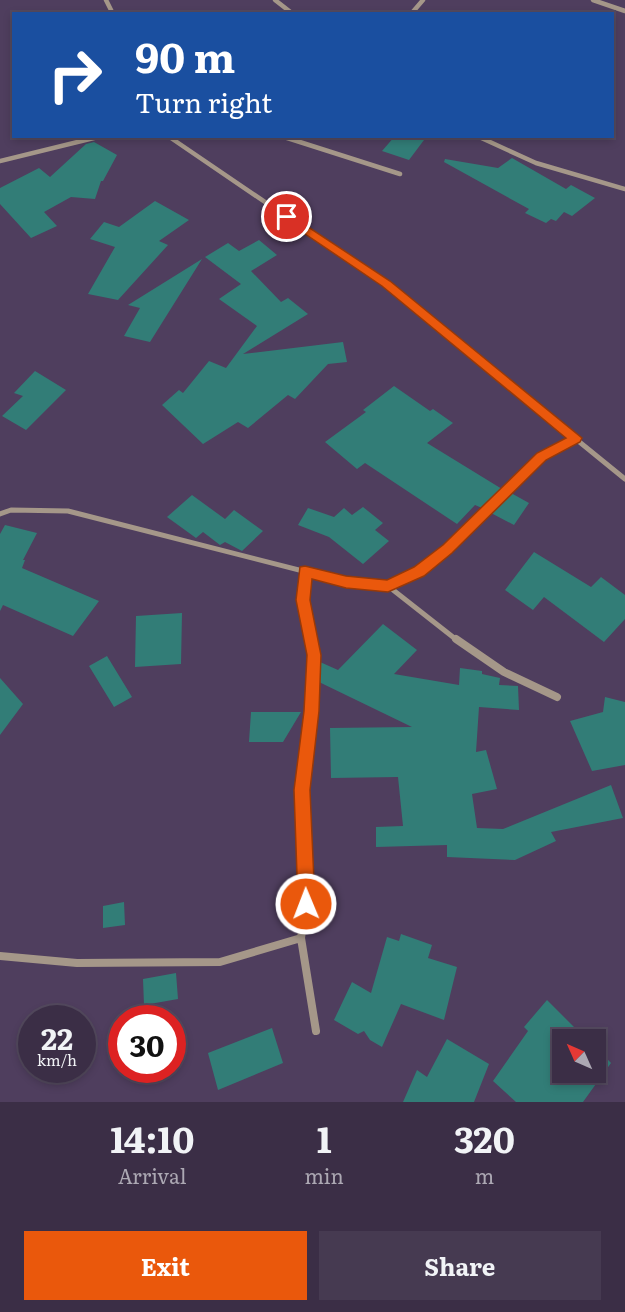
<!DOCTYPE html>
<html lang="en">
<head>
<meta charset="utf-8">
<style>
  body { margin:0; font-family:Literata,serif; background:#463a51; color:#f1f3f6; height:100vh; display:flex; flex-direction:column; font-size:22px; white-space:nowrap }
  * { box-sizing:border-box; margin:0 }
  p { font-size:20px; color:#aca8b3 }
  .icon { flex:none; width:33px; height:33px; fill:none; stroke:currentColor; stroke-width:2; stroke-linecap:round; stroke-linejoin:round }
  .map { position:relative; height:1102px; overflow:hidden }
  .sheet { display:flex; flex-direction:column; background:#3b2e46; flex:1 }
  .sheet>* { flex:none }
  .guide { position:absolute; left:12px; top:12px; width:602px; height:126px; border-radius:0px; box-shadow:0 3px 9px #0003,0 0 0 2px #544a5f; background:#1a4fa0; color:#fff; overflow:hidden }
  .needle { width:39px; rotate:315deg }
  .buttons { position:absolute; left:552px; top:1029px; display:grid; gap:12px }
  .buttons a { display:grid; place-items:center; width:54px; height:54px; border-radius:0px; background:#3b2e46; box-shadow:0 3px 9px #0003,0 0 0 2px #544a5f; font-size:30px }
  .speed { position:absolute; left:18px; top:1005px; display:flex; gap:12px; font-size:30px; font-weight:700; text-align:center }
  .speed>* { display:grid; place-content:center; width:78px; height:78px; border-radius:50%; background:#3b2e46; box-shadow:0 3px 9px #0003,0 0 0 2px #544a5f; line-height:1 }
  .speed small { font-size:15px; font-weight:400 }
  .speed .limit { border:9px solid #d22; background:#fff; color:#111 }
  .pin { position:absolute; display:grid; place-items:center; width:51px; height:51px; color:#fff; margin:-26px; border:3px solid #fff; border-radius:50%; box-shadow:0 2px 6px #0007 }
  .me { position:absolute; width:66px; margin:-33px; rotate:359deg; stroke-linejoin:round; filter:drop-shadow(0 0 4px #0008) }
  .turn { display:flex; align-items:center; gap:21px; height:126px; padding:0 24px; font-size:27px }
  .turn .icon { width:78px; height:78px; stroke-width:2.5 }
  .turn b { display:block; font-size:42px; line-height:51px }
  .eta { display:flex; justify-content:space-evenly; align-items:center; height:102px; text-align:center }
  .eta b { font-size:36px; font-weight:700; line-height:42px }
  .primary-button { display:flex; gap:12px; margin-top:auto; padding:12px 24px }
  .primary-button a { flex:1; height:69px; border-radius:0px; background:#ea580c; color:#fff; font-size:24px; font-weight:700; line-height:69px; text-align:center }
  .primary-button a+a { background:#463a51; color:#f1f3f6 }
  .map>svg:first-child { display:block }
  .building { fill:#327d77 }
  .lines { fill:none; stroke-linecap:round; stroke-linejoin:round }
  .minor-far2 { stroke:#a59789; stroke-width:4.5 }
  .minor-far1 { stroke:#a59789; stroke-width:5 }
  .minor { stroke:#a59789; stroke-width:8 }
  .route { fill:#ea580c; stroke:#983908; stroke-width:1.5 }
</style>
</head>
<body>
<div class="map">
<svg width="625" height="1102" viewBox="0 0 625 1102">
  <rect width="100%" height="100%" fill="#4f3e5e"/>
  <path class="building" d="M395,136h32l-18,24 -27,-9z
    M94,142l23,13 -14,26h-2l-6,18 -24,-2 -27,15 13,14 -26,12 -31,-34v-16l39,-20 11,9 36,-33z
    M512,158l54,31 5,-4 24,13 -23,18 -8,-4 -8,9 -5,-2 -5,4 -21,-10 4,-4 -85,-47 1,-3 53,9z
    M155,201l34,19 -30,21 9,4 -50,55 -30,-6 27,-47 -25,-8 14,-17 15,5z
    M259,240l18,15 -26,16 30,31 7,-4 20,16 -65,40 100,-12 4,20 -19,2 -33,35 -7,-4 -40,33 -10,-6 -35,22 -41,-39 17,-15 4,3 26,-32 17,7 31,-42 -38,-27 22,-15 -36,-27 23,-14 11,8z
    M202,259l-52,83 -26,-6 16,-28 -12,-3z
    M35,371l31,19 -40,40 -24,-14 21,-20 -9,-3z
    M394,386l36,25 3,-2 20,14 -26,20 75,46 -20,19 -7,-3 -18,19 -92,-61 -8,6 -32,-27 41,-30 -3,-2z
    M511,493l18,10 -15,22 -23,-12z
    M192,495l33,24 9,-9 29,21 -21,20 -17,-9 -5,3 -17,-13 -7,6 -29,-21z
    M363,507l20,16 -8,7 14,11 -26,23 -34,-27 -31,-12 10,-17 26,9 10,-9 8,7z
    M5,525l32,8 -14,27h2l-3,8 77,33 -26,35 -70,-31 -3,6v-77z
    M534,552l57,35 10,-10 24,18v24l-21,23 -60,-45 -11,13 -28,-20z
    M182,613l-1,51 -46,3 1,-51z
    M383,624l34,26 -23,24 65,11 1,-17 22,3v3l18,4 -1,7 19,1 1,24 -40,-3 -3,45 10,-2 11,39 -25,5 5,34 26,1 108,-44 12,33 -72,14 5,9 -41,19 -68,-3v-12l-71,2v-20l27,-1 -5,-49 -67,1 -1,-50 82,-1 -93,-45 1,-20 18,8z
    M107,656l25,41 -18,10 -25,-41z
    M0,678l23,26 -23,31z
    M605,697l20,5v63l-33,6 -22,-50 33,-9z
    M251,712h50l-18,30h-34z
    M124,902l1,23 -22,3v-22z
    M401,934l31,11 -4,13 29,9 -13,53 -43,-16 -19,43 -12,-7 -6,-9 -6,3 -24,-14 18,-38 19,11 16,-56 12,4z
    M176,973l2,26 -34,6 -1,-26z
    M547,1000l40,40h-25v32h34v-25l15,16 -28,39h-67l-23,-21 35,-50 -4,-4z
    M272,1028l11,35 -65,27 -10,-37z
    M447,1039l42,25 -15,38h-71l14,-32 10,7z"/>
  <g class="lines">
    <path class="minor-far2" d="M106,0l7,14
      M275,0l18,14
      M593,0l32,11
      M411,14l12,-14
      M168,136l213,145
      M281,136l119,38
      M477,136l59,27 89,26
      M0,161l102,-25"/>
    <path class="minor-far1" d="M379,279l246,200
      M0,514l11,-4 57,1 278,71 42,4 31,-14 28,-23 95,-93 33,-18
      M305,572l-2,28 8,41
      M388,586l70,55"/>
    <path class="minor" d="M311,639l3,16 -3,56 -9,79 4,114 -5,34 15,93
      M456,639l48,33 53,25
      M0,956l77,7 143,-1 81,-24"/>
  </g>
  <path class="route" d="M287,213l103,68 192,157 -2,4 -34,18 -94,93 -28,23 -36,16 -42,-4 -34,-9 -2,21 11,55 -2,56 -9,79 5,114 -3,6 -6,2 -5,-2 -3,-6 -4,-114 10,-79 3,-56 -11,-55 4,-33 5,-1 41,10 41,4 27,-13 29,-22 94,-92 29,-15 -184,-152 -99,-67 -1,-2z"/>
</svg>
<div class="buttons">
<a><svg class="needle" viewBox="-14 -14 28 28"><path d="M0-13l5 13h-10z" fill="#e53935"/><path d="M0 13l5-13h-10z" fill="#aca8b3"/></svg></a>
</div>
<div class="speed"><div>22<small>km/h</small></div><div class="limit">30</div></div>
<div class="pin" style="left:287px;top:217px;background:#d93025"><svg class="icon" aria-label="arrive" viewBox="0 0 24 24"><path d="M6 21V4h12l-3 4 3 4H6"/></svg></div>
<svg class="me" style="left:306px;top:904px" viewBox="-20 -20 40 40"><circle r="17" fill="#ea580c" stroke="#fff" stroke-width="3"/><path d="M0-11L8 9 0 5-8 9z" fill="#fff"/></svg>
<div class="guide">
<div class="turn"><svg class="icon" aria-label="right" viewBox="0 0 24 24"><path d="M7 20v-9h11M14 6l5 5-5 5"/></svg><div><b>90 m</b>Turn right</div></div>
</div>
</div>
<section class="sheet">
<div class="eta">
<div><b>14:10</b><p>Arrival</p></div>
<div><b>1</b><p>min</p></div>
<div><b>320</b><p>m</p></div>
</div>
<div class="primary-button"><a>Exit</a><a>Share</a></div>
</section>
</body>
</html>
